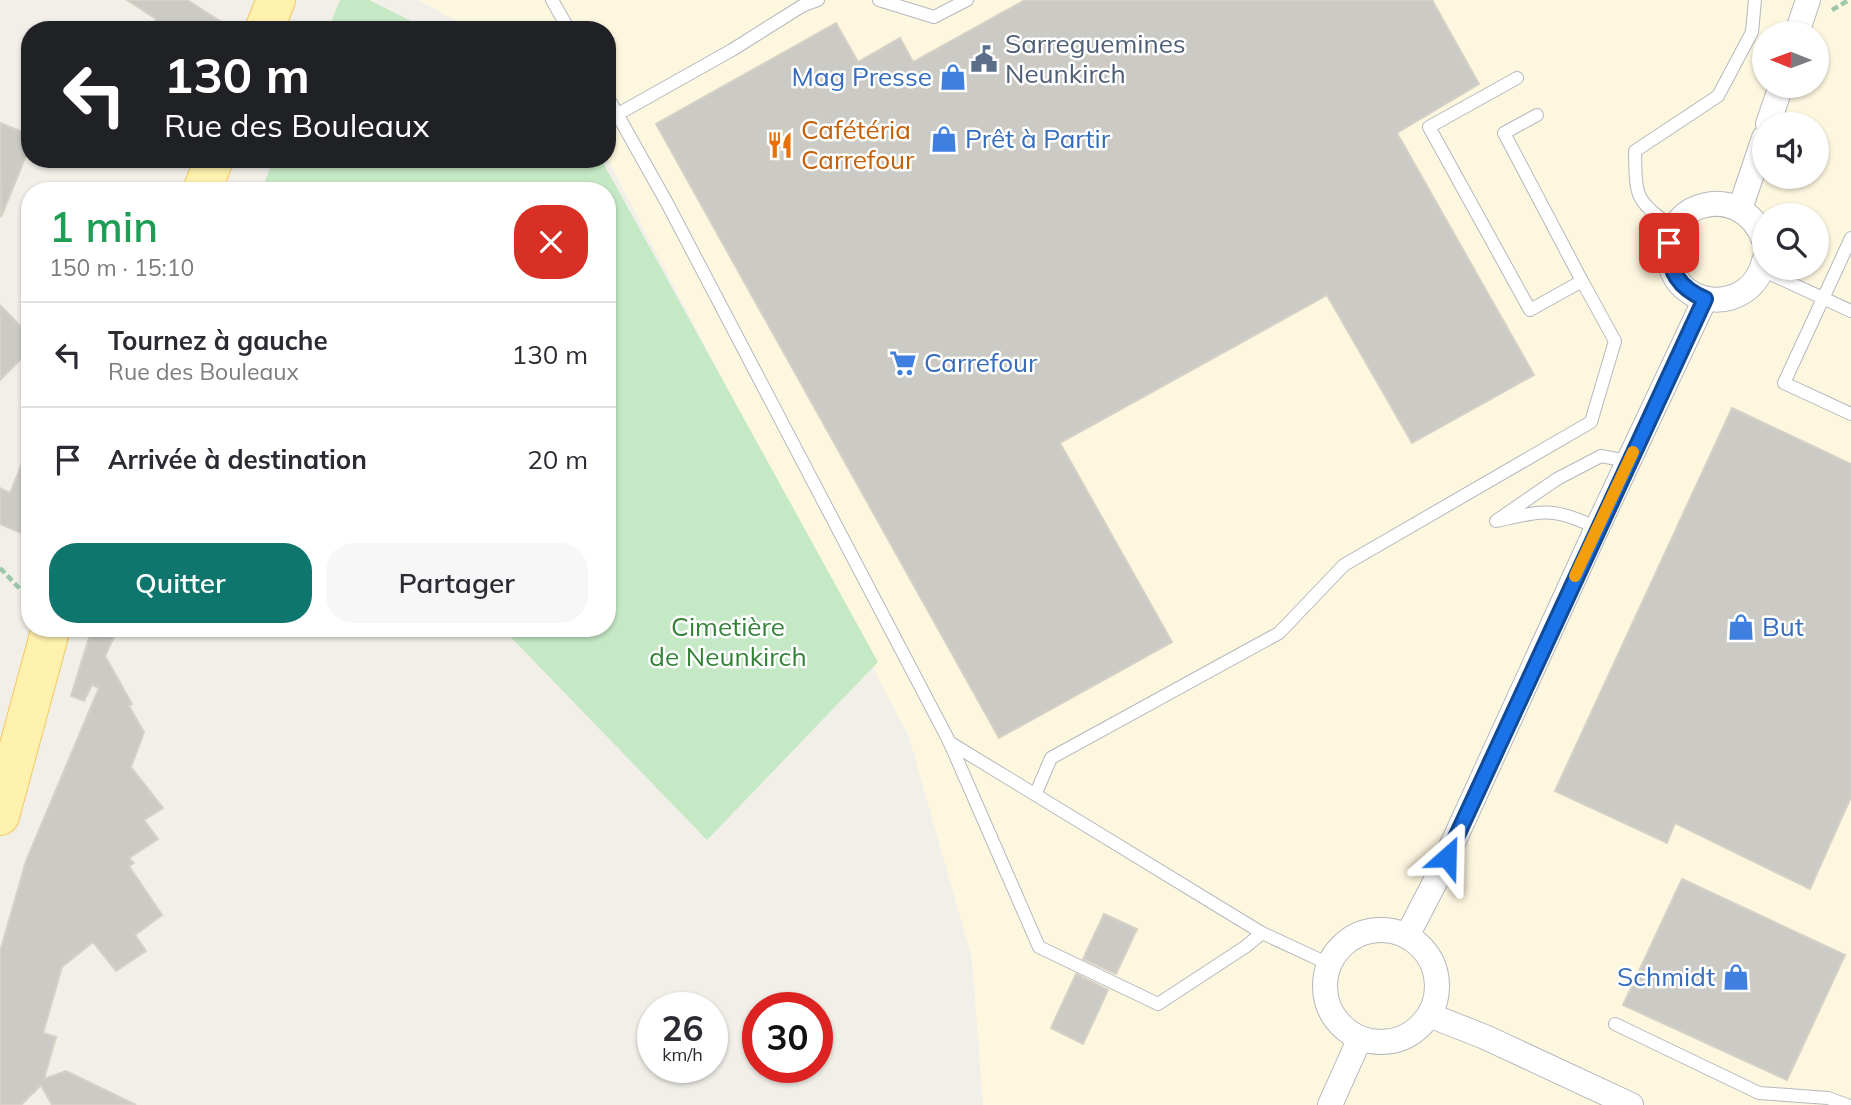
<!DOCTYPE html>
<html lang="fr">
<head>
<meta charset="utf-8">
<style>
  body { margin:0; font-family:Mulish,sans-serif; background:#f7f7f7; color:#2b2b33; height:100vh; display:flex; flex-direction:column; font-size:26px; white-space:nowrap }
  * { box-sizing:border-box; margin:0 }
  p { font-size:23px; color:#7c7c81 }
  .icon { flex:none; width:38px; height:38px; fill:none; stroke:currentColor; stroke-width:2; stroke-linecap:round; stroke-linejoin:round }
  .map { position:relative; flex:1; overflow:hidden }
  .side { position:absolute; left:21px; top:182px; width:595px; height:455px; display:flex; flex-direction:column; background:#fff; border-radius:28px; box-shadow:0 2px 5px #0004 }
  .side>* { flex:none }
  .top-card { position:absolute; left:21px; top:21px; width:595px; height:147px; border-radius:28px; box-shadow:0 2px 5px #0004; background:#202124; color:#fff; overflow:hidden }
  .needle { width:46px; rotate:271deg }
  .fabs { position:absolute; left:1752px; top:21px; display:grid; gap:14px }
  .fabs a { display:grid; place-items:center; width:77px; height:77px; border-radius:50%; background:#fff; box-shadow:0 2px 5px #0004; font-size:35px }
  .speed { position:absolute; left:637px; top:992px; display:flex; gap:14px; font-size:35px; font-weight:700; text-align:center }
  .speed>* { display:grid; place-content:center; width:91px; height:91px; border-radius:50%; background:#fff; box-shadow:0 2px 5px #0004; line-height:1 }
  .speed small { font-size:18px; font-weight:400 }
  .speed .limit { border:10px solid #d22; background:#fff; color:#111 }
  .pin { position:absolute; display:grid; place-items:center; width:60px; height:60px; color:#fff; margin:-30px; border-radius:14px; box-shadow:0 4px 10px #0006 }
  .me { position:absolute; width:77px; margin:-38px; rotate:25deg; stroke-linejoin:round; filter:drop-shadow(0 0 5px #0008) }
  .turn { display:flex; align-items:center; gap:24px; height:147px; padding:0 28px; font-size:32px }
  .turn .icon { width:91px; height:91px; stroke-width:2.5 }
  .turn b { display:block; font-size:49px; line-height:60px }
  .round { display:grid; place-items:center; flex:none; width:74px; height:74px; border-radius:28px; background:#f7f7f7 }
  .head { display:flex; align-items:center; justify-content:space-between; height:119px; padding:0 28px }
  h1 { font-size:42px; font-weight:600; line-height:52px; color:#1e9e55 }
  .primary-button { display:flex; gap:14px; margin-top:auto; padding:14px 28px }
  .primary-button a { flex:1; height:80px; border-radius:28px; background:#0f766e; color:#fff; font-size:28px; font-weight:600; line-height:80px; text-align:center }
  .primary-button a+a { background:#f7f7f7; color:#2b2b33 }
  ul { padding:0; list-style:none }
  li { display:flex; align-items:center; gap:21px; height:105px; padding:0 28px; border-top:2px solid #e1e1e2 }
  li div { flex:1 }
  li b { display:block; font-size:26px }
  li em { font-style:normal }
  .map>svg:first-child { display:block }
  .commercial { fill:#fef7e0; fill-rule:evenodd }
  .green { fill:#c5e8c5 }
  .building { fill:#cccac5; stroke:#d6d1c6; stroke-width:2 }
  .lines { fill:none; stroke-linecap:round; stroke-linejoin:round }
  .service-casing { stroke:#b5b8bc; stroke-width:14 }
  .minor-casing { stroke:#b5b8bc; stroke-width:26 }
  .primary-casing { stroke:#f2c960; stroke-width:40 }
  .path { stroke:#9cc7a9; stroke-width:4.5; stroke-dasharray:7 3.5; stroke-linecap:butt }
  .service { stroke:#fff; stroke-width:12 }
  .minor { stroke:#fff; stroke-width:24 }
  .primary { stroke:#fff2af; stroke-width:38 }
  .route-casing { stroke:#114b97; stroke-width:18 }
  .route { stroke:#1a73e8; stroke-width:12 }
  .slow { stroke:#f59e0b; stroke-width:12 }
  .labels { text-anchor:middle; stroke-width:5; stroke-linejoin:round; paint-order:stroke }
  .service-label { font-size:26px; fill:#4e5e75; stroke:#fff; text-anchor:start }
  .shop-label { font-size:26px; fill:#366cbe; stroke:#fff; text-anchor:start }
  .food-label { font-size:26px; fill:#c56008; stroke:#fff; text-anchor:start }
  .park-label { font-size:26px; fill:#348238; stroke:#fff }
</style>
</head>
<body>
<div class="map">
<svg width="1851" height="1105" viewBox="0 0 1851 1105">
  <rect width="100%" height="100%" fill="#f1efe8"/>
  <path class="commercial" d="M418,0h1433v1105h-868l-11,-146 -63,-222 -302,-579v-128h-134zM1764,33h52v53h-52zM1764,124h52v53h-52zM1764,215h52v53h-52z"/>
  <path class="green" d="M340,0h29l60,30h-101z
    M274,159h327l277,503 -171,178 -205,-212h105v-437h-346z"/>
  <path class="building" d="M127,0h60l47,30h-85l7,-11z
    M1025,0h407l47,84 -82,49 137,242 -122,68 -85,-148 -267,148 112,199 -173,96 -343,-614 180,-101 22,39 42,-24 13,24z
    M0,123l30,12v11l-29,71z
    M0,305l30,31v14l-30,30z
    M1732,408l119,56v333l-41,92 -135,-66 -8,20 -112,-52z
    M29,446l1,1v90l-30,-13v-36l10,5z
    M92,628h26l-13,28 27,48 -3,2 15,26 -13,35 32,41 -19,12 14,19 -29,19 5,5 -5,3 33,49 -27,20 11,16 -30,20 -23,-29 -31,25 -19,66 13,4 -12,42 22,-8 70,34h-84l-11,-20 -20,20h-21v-153l26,-91 73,-173 -7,-3 -8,16 -13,-5z
    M1682,879l163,76 -58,125 -164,-75z
    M1104,914l33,15 -21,45 -33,-15z
    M1076,974l32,16 -25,54 -32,-16z"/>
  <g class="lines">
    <defs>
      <path id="service" d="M552,0l17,30
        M879,0l55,17 33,-17
        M1517,78l-88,49 101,183 52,-29 -78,-148 33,-18
        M607,96l60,107 282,538 90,206 119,57 87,-57 17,-14
        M618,114l114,-64 70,-44 16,-6
        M1674,229c-39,-31 -38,-28 -39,-78l83,-55 34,-64 3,-32
        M1851,238l-67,145 67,31
        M1762,270l89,41
        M1597,528c-45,-22 -54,-17 -101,-7l61,-42 44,-23 27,5
        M949,742l313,191 67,31
        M1036,793l15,-35 228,-125 65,-68 247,-143 24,-81 -33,-60
        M1615,1024l144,69 69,5 19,7"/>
      <path id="minor" d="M1797,33l11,-33
        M1768,124l13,-38
        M1740,209l24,-71
        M1764,240c-22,-60 -103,-39 -95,18 7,54 83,56 95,3
        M1325 986a56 56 0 1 1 112 0a56 56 0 1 1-112 0Z
        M1407,936l28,-54 162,-354 108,-229
        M1429,1015l56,22 146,68
        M1330,1105l30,-67"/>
      <path id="primary" d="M264,30l12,-30
        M202,191l12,-32
        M0,816l51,-188"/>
    </defs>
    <use href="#service" class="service-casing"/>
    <use href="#minor" class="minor-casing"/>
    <use href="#primary" class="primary-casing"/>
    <path class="path" d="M1832,10l17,-10
      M0,568l20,21 10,3"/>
    <use href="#service" class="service"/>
    <use href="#minor" class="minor"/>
    <use href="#primary" class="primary"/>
  </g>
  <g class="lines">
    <defs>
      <path id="route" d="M1447,857l258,-558c-26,-11 -37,-28 -36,-56"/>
    </defs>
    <use href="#route" class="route-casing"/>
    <use href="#route" class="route"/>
    <path class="slow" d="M1575,576l58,-124"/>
  </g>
  <defs>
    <symbol id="civic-bare" viewBox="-9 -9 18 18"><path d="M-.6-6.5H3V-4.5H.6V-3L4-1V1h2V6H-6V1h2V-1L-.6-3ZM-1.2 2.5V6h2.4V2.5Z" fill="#5c6f8a" stroke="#fff" stroke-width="2.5" paint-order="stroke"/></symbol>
    <symbol id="shop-bare" viewBox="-9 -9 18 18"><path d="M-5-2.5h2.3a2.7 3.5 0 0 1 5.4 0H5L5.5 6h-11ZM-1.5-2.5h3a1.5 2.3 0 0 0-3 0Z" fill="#3f7fe0" stroke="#fff" stroke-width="2.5" paint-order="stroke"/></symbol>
    <symbol id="restaurant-bare" viewBox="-9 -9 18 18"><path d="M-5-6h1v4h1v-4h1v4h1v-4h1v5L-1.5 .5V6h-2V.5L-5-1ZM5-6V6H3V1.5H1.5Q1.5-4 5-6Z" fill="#e8710a" stroke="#fff" stroke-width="2.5" paint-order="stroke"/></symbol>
    <symbol id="supermarket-bare" viewBox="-9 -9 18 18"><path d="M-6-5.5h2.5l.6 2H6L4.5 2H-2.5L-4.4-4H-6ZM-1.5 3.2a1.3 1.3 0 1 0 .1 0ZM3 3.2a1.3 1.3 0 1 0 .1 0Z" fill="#3f7fe0" stroke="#fff" stroke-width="2.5" paint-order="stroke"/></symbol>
  </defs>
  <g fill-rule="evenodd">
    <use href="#civic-bare" x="965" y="40" width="38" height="38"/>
    <use href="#shop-bare" x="934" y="58" width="38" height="38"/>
    <use href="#shop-bare" x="925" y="120" width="38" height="38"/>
    <use href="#restaurant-bare" x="761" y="126" width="38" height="38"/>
    <use href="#supermarket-bare" x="884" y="344" width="38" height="38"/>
    <use href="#shop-bare" x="1722" y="608" width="38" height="38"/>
    <use href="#shop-bare" x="1717" y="958" width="38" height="38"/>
  </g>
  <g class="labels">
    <g class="service-label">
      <text x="1005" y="53">Sarreguemines<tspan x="1005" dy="30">Neunkirch</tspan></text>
    </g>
    <g class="shop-label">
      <text x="932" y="86" text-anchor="end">Mag Presse</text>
      <text x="965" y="148">Prêt à Partir</text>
      <text x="924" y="372">Carrefour</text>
      <text x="1762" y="636">But</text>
      <text x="1715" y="986" text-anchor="end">Schmidt</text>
    </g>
    <g class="food-label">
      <text x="801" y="139">Cafétéria<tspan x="801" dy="30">Carrefour</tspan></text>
    </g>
    <g class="park-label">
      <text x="728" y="636">Cimetière<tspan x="728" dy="30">de Neunkirch</tspan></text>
    </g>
  </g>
</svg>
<div class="fabs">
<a><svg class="needle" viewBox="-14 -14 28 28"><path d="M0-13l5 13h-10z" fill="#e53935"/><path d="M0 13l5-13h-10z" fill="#7c7c81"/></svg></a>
<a><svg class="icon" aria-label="sound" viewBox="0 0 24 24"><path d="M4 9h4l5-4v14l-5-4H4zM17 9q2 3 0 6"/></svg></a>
<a><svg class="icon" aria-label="search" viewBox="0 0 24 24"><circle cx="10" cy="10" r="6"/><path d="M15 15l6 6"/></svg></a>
</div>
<div class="speed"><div>26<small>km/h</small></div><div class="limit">30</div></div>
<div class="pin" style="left:1669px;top:243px;background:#d93025"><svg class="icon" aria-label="arrive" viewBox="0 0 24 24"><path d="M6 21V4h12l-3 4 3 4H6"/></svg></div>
<svg class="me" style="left:1447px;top:857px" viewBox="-20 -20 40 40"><path d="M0-17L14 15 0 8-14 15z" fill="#1a73e8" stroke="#fff" stroke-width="4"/></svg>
<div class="top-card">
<div class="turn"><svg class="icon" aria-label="left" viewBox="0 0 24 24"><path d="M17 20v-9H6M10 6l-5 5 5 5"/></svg><div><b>130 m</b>Rue des Bouleaux</div></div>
</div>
<section class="side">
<div class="head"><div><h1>1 min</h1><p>150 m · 15:10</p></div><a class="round" style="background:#d93025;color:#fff"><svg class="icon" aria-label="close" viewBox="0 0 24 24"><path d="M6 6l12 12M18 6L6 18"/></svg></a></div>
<ul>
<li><svg class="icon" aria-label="left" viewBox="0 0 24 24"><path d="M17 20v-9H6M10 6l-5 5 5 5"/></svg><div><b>Tournez à gauche</b><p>Rue des Bouleaux</p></div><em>130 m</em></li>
<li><svg class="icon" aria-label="arrive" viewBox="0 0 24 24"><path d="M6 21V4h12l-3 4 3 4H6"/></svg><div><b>Arrivée à destination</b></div><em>20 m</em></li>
</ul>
<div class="primary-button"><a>Quitter</a><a>Partager</a></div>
</section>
</div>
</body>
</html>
